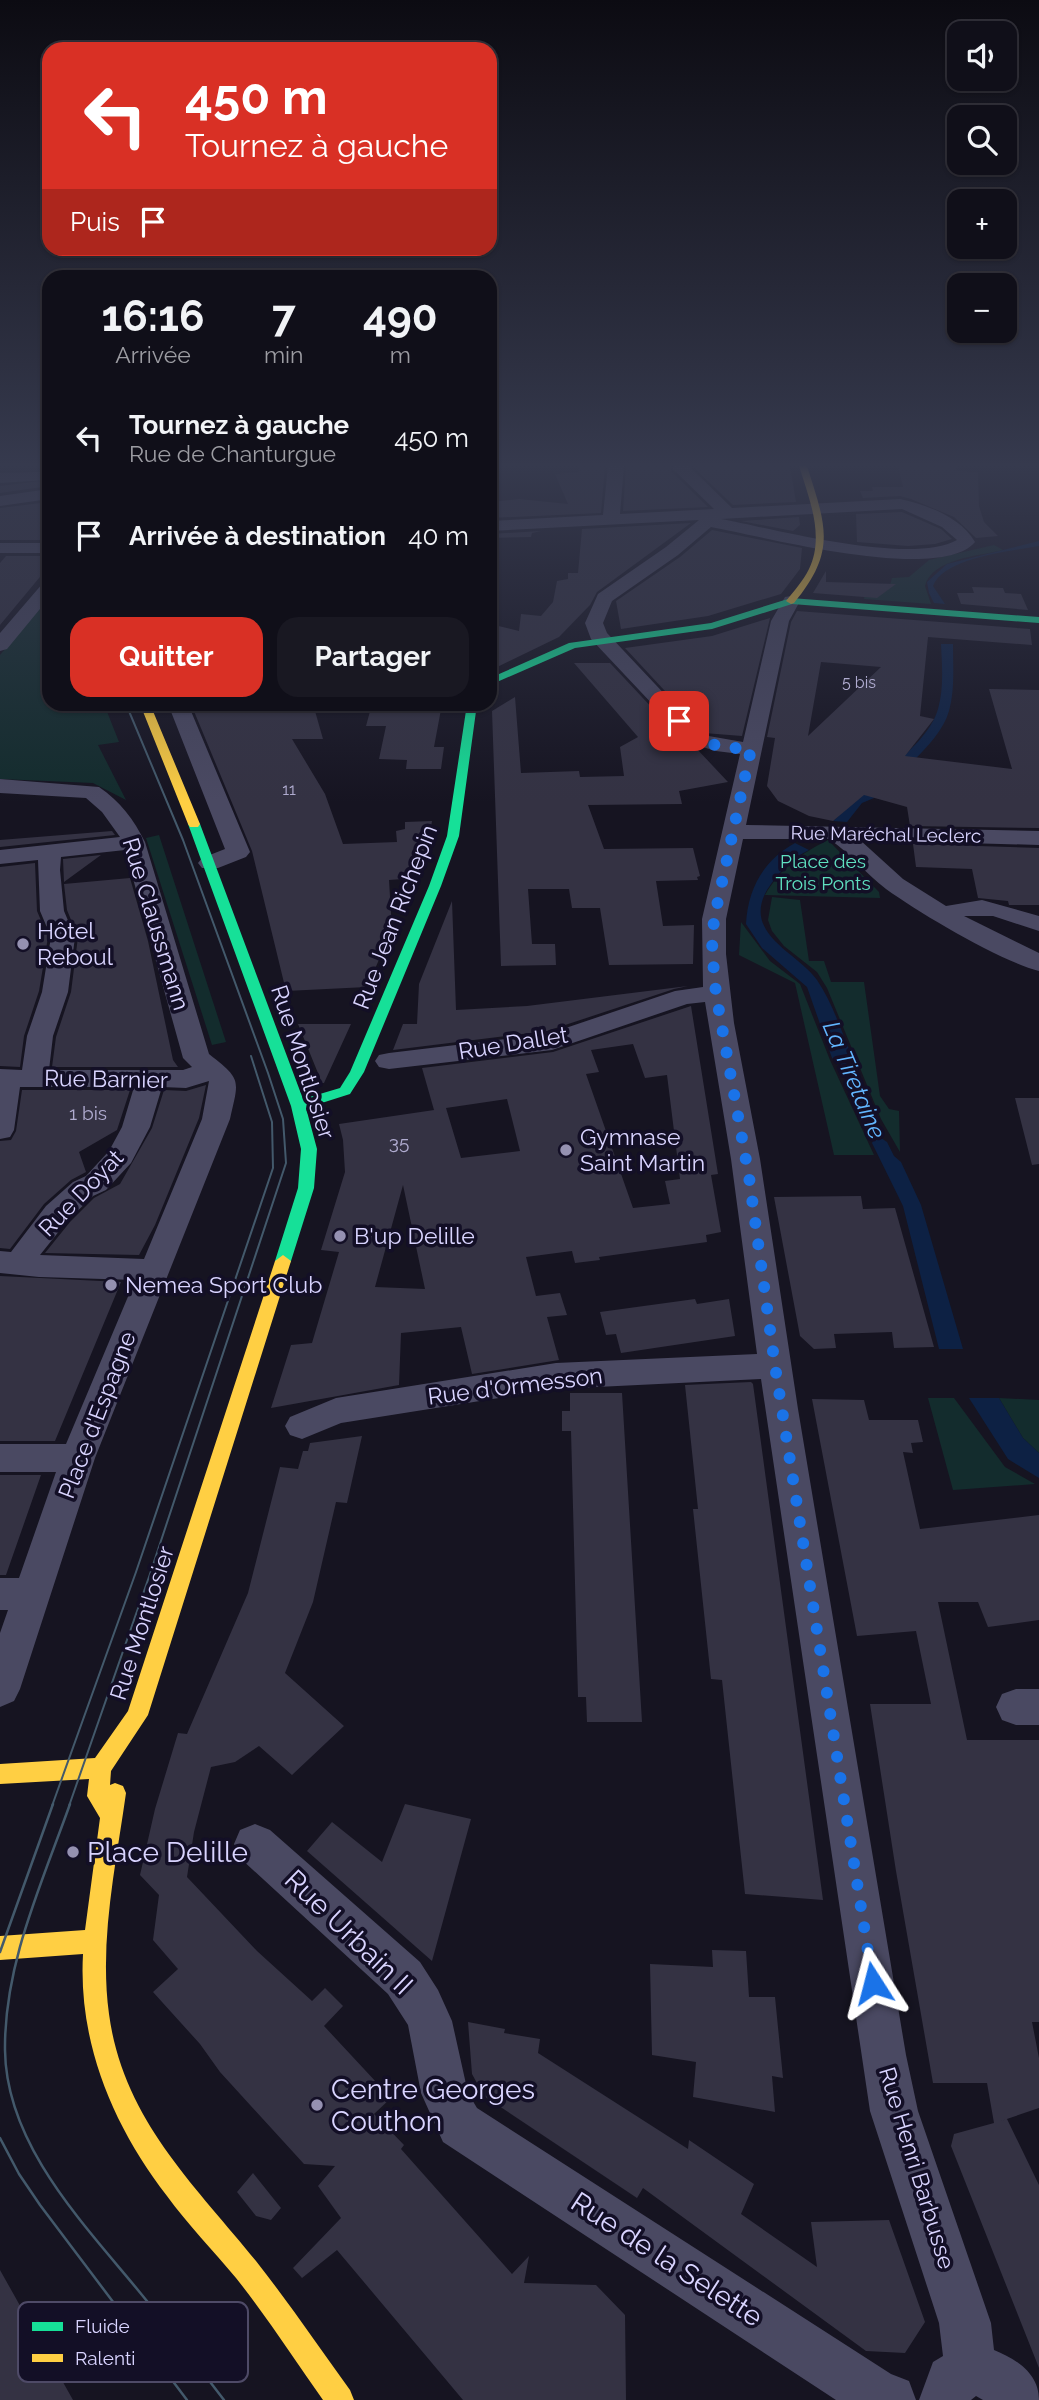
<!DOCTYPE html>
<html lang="fr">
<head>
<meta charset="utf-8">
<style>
  body { margin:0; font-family:Raleway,sans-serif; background:#191822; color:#f1f3f6; height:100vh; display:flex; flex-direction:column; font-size:26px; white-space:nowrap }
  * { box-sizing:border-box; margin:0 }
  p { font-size:23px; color:#9c9ca2 }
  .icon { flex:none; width:38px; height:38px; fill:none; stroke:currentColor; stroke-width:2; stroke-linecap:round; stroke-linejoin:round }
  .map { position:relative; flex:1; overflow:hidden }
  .details { position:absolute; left:42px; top:270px; width:455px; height:441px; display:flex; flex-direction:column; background:#100f19; border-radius:21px; box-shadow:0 2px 5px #0004,0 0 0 2px #302f38 }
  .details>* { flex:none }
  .banner { position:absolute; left:42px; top:42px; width:455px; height:214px; border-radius:21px; box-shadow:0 2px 5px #0004,0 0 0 2px #302f38; background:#d93025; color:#fff; overflow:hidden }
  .buttons { position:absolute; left:947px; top:21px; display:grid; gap:14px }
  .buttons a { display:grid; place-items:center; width:70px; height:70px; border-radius:14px; background:#100f19; box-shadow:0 2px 5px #0004,0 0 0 2px #302f38; font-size:35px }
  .pin { position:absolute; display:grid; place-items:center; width:60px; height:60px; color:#fff; margin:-30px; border-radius:14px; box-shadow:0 4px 10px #0006 }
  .me { position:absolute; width:77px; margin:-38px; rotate:351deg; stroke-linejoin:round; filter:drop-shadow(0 0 5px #0008) }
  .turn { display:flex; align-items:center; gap:24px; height:147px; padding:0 28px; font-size:32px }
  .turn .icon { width:91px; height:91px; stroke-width:2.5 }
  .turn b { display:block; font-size:49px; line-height:60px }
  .then { display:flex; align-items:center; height:66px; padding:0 28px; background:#0003; gap:14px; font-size:26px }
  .eta { display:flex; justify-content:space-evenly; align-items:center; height:119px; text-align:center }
  .eta b { font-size:42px; font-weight:700; line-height:49px }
  .button { display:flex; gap:14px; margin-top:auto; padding:14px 28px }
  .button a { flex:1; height:80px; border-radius:21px; background:#d93025; color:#fff; font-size:28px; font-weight:700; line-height:80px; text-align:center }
  .button a+a { background:#191822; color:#f1f3f6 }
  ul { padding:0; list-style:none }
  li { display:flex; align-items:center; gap:21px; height:98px; padding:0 28px }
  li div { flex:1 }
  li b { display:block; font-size:26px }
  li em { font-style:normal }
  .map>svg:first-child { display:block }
  .green { fill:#132c2d }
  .water { fill:#0d2144 }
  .building { fill:#343243; fill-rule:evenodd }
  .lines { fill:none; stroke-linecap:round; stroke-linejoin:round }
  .street { fill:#4a4962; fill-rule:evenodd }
  .fast { fill:#16e098; fill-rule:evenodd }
  .slow { fill:#ffcf43; fill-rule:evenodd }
  .tram-far1 { stroke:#43596b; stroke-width:2 }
  .tram { stroke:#43596b; stroke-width:2.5 }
  .route { stroke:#1a73e8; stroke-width:12; stroke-dasharray:0 21.6 }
  .poi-dot { fill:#9591b1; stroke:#130f26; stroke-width:2.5 }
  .labels { text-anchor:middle; stroke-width:7; stroke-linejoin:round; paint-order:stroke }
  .far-number-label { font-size:16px; fill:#b0acd0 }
  .far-street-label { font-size:19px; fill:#d9d4ff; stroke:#130f26 }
  .far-park-label { font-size:19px; fill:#5fe0c0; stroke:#130f26 }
  .number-label { font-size:19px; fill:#b0acd0 }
  .street-label { font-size:23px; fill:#d9d4ff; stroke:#130f26 }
  .poi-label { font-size:23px; fill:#d9d4ff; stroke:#130f26; text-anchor:start }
  .water-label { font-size:24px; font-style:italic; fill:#62b6ff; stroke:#130f26 }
  .near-poi-label { font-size:28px; fill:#d9d4ff; stroke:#130f26; text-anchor:start }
  .near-street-label { font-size:28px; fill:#d9d4ff; stroke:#130f26 }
  .key { fill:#130f26; stroke:#4e4a67; stroke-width:2 }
  .key-label { font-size:19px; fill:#d9d4ff }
</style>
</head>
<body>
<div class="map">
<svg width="1039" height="2400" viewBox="0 0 1039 2400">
  <rect width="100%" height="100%" fill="#161421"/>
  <path class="green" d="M994,545l9,5c-23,6 -71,8 -78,36l6,18 -67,-5 2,-13 23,3 3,-11 17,-1 20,-17z
    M49,596v108h55l15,38 -21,3 28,55 -33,-17 -93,-4v-124z
    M159,835l67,207 -14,3 -66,-207z
    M828,840l51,52 1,6 -115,-3c16,-27 35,-41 63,-55z
    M772,897l28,3 9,61h15l7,21h33l16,114 9,13 10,2 1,41 -19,-33 -54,-131 -10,-16 -33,-26 -12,-15 -4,-11z
    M741,922l29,39 30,23 30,76 44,95h-40l-39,-172 -56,-28z
    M928,1398h26l51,69 30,17 -82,6z
    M999,1398l40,2v53l-16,-15z"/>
  <path class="water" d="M1039,541v5c-27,5 -95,11 -106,40l12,18 -11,-1 -5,-10 -2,-11 20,-18z
    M941,644h12c0,21 2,46 -4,67 -9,32 -51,62 -75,87l-12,5 -15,19 -14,-1c12,-10 20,-22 31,-31 23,-21 65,-49 74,-81 6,-20 4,-44 3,-65z
    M795,843l14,7c-18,9 -31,23 -42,40 -25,44 30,62 50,90 15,22 24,50 34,74l-6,7 36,77 6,4 7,14 7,6 20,43 42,144h-24l-36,-143 -31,-63 2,-4 -34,-76 -8,-5 -25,-71 -45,-39 -16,-24c2,-36 18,-64 49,-81z
    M969,1398h30l24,40 16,15v25l-31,-19z"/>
  <path class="building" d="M580,466h25l-4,47 -111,5v-16l29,-3 49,5 -13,-30 24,-2z
    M626,466h45v5l37,36 -85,4z
    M692,466h98l6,36 -63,3z
    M898,466h57l2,5 21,1 1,34 5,16 14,14 -22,2 -22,-21 -43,-18 -11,-3 -37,2 -3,-7h13l-1,-4h31z
    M49,480v5l-7,2 -42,6v-7z
    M49,502v38h-49v-32z
    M902,512l39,17 11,10 -17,5 -27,2 -51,-4 -1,-28z
    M799,517l1,8 -7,6 -52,-10z
    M691,523l-94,69 -7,13 -31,32 -68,33 -1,-46 29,7 2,-17 20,2 12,-14 4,-21 11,-2v-6h10l4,-44z
    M712,530l90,18 -2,21 -19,25 -73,22 -87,13 -5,-28 64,-44z
    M541,531l-9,2 -1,4 -41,1v-4z
    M6,556h43v10l-49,59v-62z
    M826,571v11l70,2 -19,14 -64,-5z
    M972,587l31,1 2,5 16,1 7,16 -67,-6 -4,-11h17z
    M797,611l233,18 2,16 -104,-8 -8,79 14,3 -29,37 107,13 -23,-80 50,1v138l-129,-2 -3,-19 -43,-12 -31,26 -24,-5 -31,-15 -11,-15 8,-48 -8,-1 24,-115zM821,662l60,5 -73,69z
    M770,618l-28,118 -38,-3 -79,-85 87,-12z
    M574,663h36l77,82 9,3 32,34 -49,9 3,13 -94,1 16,44 89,-1 7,28 -3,1 1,3 -42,1 7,45 31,-1 -1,39 -84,1 -9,-57h-28l-3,-19h-41l4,55h23l1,21 -55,1 -9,-255 23,-14 6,76 58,-2 1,6 44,-1 -4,-29 18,-10z
    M191,704h122l10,35h-31l33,55 18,50 54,-2 -1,-11 9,-2v-7l27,-1 -5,30 -12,27 -26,2 3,50 -25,57 -81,4 -34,-140z
    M372,704h70l-8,43h10l-3,22h-35l1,-9 -28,-1 7,-33h-20z
    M112,831l3,4 -115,12v-7z
    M913,844l126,4v57h-30l-1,-4 -30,-3 -6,-29 -56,-2z
    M101,855l-37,27 -1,-23z
    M35,863l2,48 11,26 -9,54 -15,45 -4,31 -20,-1v-199z
    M130,878l18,63 25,119 5,7h-126l4,-30 15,-45 7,-55 -11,-27 -3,-26z
    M452,901l4,109 71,-4 161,-20 -14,3 -127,42 -154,19 10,-26h14l2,-40z
    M691,1006l27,168 -7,1 10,57 -15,3 1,7 -108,15 1,3 -25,3 -3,-12 -46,6 10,39 24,-3 7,22 -20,2 12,43 -87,14 -11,-47 -60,6 -2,52 -128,23 20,-63 21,-2 27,-91 -18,-2 24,-78 -2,-32 -4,-16 102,-15 -7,1 -12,-42 131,-16zM633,1044l12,34 22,-3 13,104 -15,2 5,23 -37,4 -47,-134 13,-2 -8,-22zM507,1099l13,52 -59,7 -15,-50zM403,1185l22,104 -50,-2z
    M298,1024h53l-27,59h-2z
    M206,1085l-7,33 -44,107 -16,30 -94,-2 25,-31 24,-24 26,-14 32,-56 12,-38 22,1z
    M22,1090h108l-13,40 -38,22 7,20 -15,8 -27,24 -34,45 -10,-1v-107l11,-1 5,-9z
    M1015,1098h24v66l-7,1z
    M861,1196l2,13 32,-1 39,139 -40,1 -2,-16 -58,2 2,14 -22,1 -14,-13 -26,-139z
    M0,1276l121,6 -66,159h-55z
    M695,1299l2,5 32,-5 6,37 -114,17 -5,-19 -10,1 -6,-23z
    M751,1382l2,2 70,516 -78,-6 -23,-214 -11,-1 -18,-170h5l-13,-124z
    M570,1393h52l20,329h-55l-1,-25h-8l-7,-266h-9v-20h8z
    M812,1399l52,1 5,20h49l5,22 -12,1 2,10 -10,-1 17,77 119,-14v105l-51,7 -10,-25h-40l29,138h72v282h-7l7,36v50l-41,14 9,-3 32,66v183l-88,-222 3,-12 40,-11 -7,-40h-54l-37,-212 -26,-167h61l-15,-73 -59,5z
    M362,1436l-15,67 -11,-1 -23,100 -28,71 59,53 -52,49 -33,-29 -24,16 -24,5 -17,65 -7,45 70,74 55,50 13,-13 18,18 -19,20 67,72 -17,16 30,31 -3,4 111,125 17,-18 -5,27 72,2 29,30 1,85h-163l-126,-150 -35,28 -9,-10 48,-50 -23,-32 17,-20 -31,-2 -84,-92 -20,-28 -47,-52 25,-23 -25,-29 6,-45 -19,-20 15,-66 23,-76 9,1 61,-141 32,-126 18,2 5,-18h5l2,-8z
    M0,1475h41l-35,100h-6z
    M405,1804l66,15 -39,142 -125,-110 25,-29 50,40z
    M712,1950l34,1 3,46h26l8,81 -11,-2 3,36 -82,-15 3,-35 -44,-7 -2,-91 63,3z
    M468,2022l37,7 -1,4 36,6 -2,14 150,96 1,-9 65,44 -13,30 76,53 -6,-45 78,-2 36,102 -20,31 -39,-2 -223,-163 -6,10 -153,-102 -12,-22z
    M253,2173l28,35 -10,12 -15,-4 -19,-24z
    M0,2270l73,130h-73z"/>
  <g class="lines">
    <path class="street" d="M608,466h16l-4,48 94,-5 -41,-40v-3h16l43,42 168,-9c27,6 61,18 75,43 -35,42 -214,-6 -264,-15l-33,28 -66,46 -9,22 4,10 96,102 40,7 28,-121 14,-24 6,-1 9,5 -11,20 -43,204 293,6v14l-179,-5 43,39 43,27 36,-6 57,16v15l-46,-15h-29l75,37v18c-41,-11 -118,-57 -153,-82 -20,-15 -36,-36 -57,-50h-86l-17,80v35l8,69 26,136 38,250 108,646 12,56 73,212 3,27c22,9 45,23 45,50h-56l-7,-4 -5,4h-52l14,-38 10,-6 -4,-33 -69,-212 -109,-732 -205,10 -215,34 -39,16 -12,-4 -5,-9 5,-9 46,-19 220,-35 201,-9 -26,-195 -26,-157 -18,2 -135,46 -163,19 -10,-2 -4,-6 4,-6 10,-2 159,-19 127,-43 28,-4 -1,-68 38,-165 -24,-3 -27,-8 -98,-104 -6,-16 13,-29 68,-47 33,-27 -209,11v-10l113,-6zM902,509l40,18 15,13c-47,26 -182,-11 -236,-21z
      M40,472l8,5 -2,3 -46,3v-10z
      M49,489v10l-49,7v-10z
      M0,543h49v10h-49z
      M49,582v16l-42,51 -7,2v-18l43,-50z
      M168,704h20l62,148 -4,5 -28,11h-16l-4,-5 4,-5 23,-9z
      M0,779l99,8c21,14 35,33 46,55l64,212c33,26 30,25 21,65l-135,339 -75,231 -6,12 -14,6v-74l8,-23h-8v-32h19l37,-106h-56v-28h66l69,-164 -96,-3 -39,-4v-22l11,1 35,-46 27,-24 13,-6 23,-25 13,-24 12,-40h-114l-6,43 -4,7 -10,2v-70l22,1 5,-34 15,-44 9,-55 -11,-26 -2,-51 -38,4v-14l120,-13 -18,-25 -16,-14 -86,-5zM125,850l58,208 9,9 -9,3h-134l4,-34 15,-44 7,-55 -11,-26 -4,-41 1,-13zM209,1081l-7,38 -58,140 -104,-4 28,-35 25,-24 13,-6 25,-27 19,-36 12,-40 24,1z
      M1016,1689h23v36h-23l-14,-5 -6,-13 6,-13z
      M255,1824l15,6 150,132 18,28 14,31 16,72 9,15 414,266 18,7 7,19h-80l-393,-258 -22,-49 -13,-68 -20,-31 -148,-136 -6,-14 6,-14z"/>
    <path class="fast" d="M791,598l248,19v6l-247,-19 -80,25 -137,19 -85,37v-7l79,-35 142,-20z
      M467,704h10l-18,132 -18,50 -77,186 -14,22 -44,14 11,41 -3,39 -23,73 -2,4h-12l-2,-4 23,-73 3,-39 -10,-43 -103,-282 6,-4 6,4 103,275 37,-11 10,-16 79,-186 18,-50z"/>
    <path class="slow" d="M799,466h8c19,60 30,85 -13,137l-3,1 -5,-3c8,-10 17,-20 23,-32 16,-33 0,-71 -10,-103z
      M140,704h10l50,120 -2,3h-8l-2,-3z
      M283,1255l8,6 -143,454 -37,56 -1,14 5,-2 8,3 3,7c-10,72 -27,148 -17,221 14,105 85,170 147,247 33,42 63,86 94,129l4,10h-31c-29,-41 -56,-83 -87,-122 -23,-28 -48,-53 -69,-82 -54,-70 -89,-153 -84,-242l-83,6v-24l85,-6 15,-112 -13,-22 2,-17 -89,5v-20l95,-6 33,-47 147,-450z"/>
    <path class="tram-far1" d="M44,466l5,1
      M52,1806l84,-234 137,-404 -1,-46 -21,-66
      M69,1806l81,-232 136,-411 -3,-44 -15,-46 -85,-233 -57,-136"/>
    <path class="tram" d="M70,1804c-28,79 -66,160 -65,246 1,96 80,175 137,245 28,34 55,70 82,105
      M0,1952l53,-148
      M0,2138l19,36 21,31 147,195"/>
  </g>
  <linearGradient id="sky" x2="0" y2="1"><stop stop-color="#0c0b12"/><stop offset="0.58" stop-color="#363a4e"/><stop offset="1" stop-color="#363a4e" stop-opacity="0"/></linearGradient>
  <rect width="1039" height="802" fill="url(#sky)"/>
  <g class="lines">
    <path class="route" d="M679,721c25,26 38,26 72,28l-37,170 -2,30 4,45 33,183 26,189 98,617"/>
  </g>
  <g class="poi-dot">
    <circle cx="23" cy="944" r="7"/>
    <circle cx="566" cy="1150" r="7"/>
    <circle cx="340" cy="1236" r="7"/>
    <circle cx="111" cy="1285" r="7"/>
    <circle cx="73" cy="1852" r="7"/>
    <circle cx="317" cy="2105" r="7"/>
  </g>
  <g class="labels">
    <g class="far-number-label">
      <text x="859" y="688">5 bis</text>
      <text x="289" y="795">11</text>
    </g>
    <g class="far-street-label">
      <text transform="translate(886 834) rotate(1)" y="7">Rue Maréchal Leclerc</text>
    </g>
    <g class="far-park-label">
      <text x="823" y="868">Place des<tspan x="823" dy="22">Trois Ponts</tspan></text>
    </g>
    <g class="number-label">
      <text x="88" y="1120">1 bis</text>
      <text x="399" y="1149">35</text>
    </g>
    <g class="street-label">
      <text transform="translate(395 917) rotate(-69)" y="8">Rue Jean Richepin</text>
      <text transform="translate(156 924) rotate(73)" y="8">Rue Claussmann</text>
      <text transform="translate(513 1043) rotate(-9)" y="8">Rue Dallet</text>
      <text transform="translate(303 1062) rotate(72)" y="8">Rue Montlosier</text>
      <text transform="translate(106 1079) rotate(1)" y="8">Rue Barnier</text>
      <text transform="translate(81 1193) rotate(-46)" y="8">Rue Doyat</text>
      <text transform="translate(515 1386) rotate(-7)" y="8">Rue d'Ormesson</text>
      <text transform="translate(97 1415) rotate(-69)" y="8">Place d'Espagne</text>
      <text transform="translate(142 1623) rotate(-72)" y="8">Rue Montlosier</text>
      <text transform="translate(917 2168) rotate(73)" y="8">Rue Henri Barbusse</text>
    </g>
    <g class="poi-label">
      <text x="37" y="939">Hôtel<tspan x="37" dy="26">Reboul</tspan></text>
      <text x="580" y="1145">Gymnase<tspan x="580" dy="26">Saint Martin</tspan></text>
      <text x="354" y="1244">B'up Delille</text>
      <text x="125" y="1293">Nemea Sport Club</text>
    </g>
    <g class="water-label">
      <text transform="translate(854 1080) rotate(67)" y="8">La Tiretaine</text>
    </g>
    <g class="near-poi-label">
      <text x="87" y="1862">Place Delille</text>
      <text x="331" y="2099">Centre Georges<tspan x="331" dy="32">Couthon</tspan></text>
    </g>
    <g class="near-street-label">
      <text transform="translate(349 1932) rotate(44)" y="10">Rue Urbain II</text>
      <text transform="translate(667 2259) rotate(33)" y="10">Rue de la Selette</text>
    </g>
  </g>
  <rect x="18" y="2302" width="230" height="80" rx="10" class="key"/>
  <rect x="32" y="2322" width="31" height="9" fill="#16e098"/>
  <rect x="32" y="2354" width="31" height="8" fill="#ffcf43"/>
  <g class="key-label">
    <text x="75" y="2333">Fluide</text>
    <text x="75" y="2365">Ralenti</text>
  </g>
</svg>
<div class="buttons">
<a><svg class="icon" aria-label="sound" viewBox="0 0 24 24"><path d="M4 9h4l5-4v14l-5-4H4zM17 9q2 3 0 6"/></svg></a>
<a><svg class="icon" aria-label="search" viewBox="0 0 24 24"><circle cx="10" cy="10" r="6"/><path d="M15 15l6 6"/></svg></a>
<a>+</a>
<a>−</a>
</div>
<div class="pin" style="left:679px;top:721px;background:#d93025"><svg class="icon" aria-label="arrive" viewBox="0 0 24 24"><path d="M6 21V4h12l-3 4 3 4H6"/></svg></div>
<svg class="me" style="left:873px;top:1983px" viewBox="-20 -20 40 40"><path d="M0-17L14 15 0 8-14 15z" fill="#1a73e8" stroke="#fff" stroke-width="4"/></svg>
<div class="banner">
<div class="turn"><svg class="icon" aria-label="left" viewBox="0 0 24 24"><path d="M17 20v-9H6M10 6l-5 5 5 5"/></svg><div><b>450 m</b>Tournez à gauche</div></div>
<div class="then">Puis<svg class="icon" aria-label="arrive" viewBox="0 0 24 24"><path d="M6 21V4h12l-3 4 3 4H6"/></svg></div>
</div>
<section class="details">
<div class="eta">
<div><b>16:16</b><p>Arrivée</p></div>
<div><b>7</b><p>min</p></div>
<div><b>490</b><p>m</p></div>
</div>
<ul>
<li><svg class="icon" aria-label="left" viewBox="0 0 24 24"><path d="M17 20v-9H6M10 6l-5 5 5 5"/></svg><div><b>Tournez à gauche</b><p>Rue de Chanturgue</p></div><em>450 m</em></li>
<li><svg class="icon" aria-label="arrive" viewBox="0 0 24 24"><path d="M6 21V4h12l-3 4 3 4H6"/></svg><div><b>Arrivée à destination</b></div><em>40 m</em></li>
</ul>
<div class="button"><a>Quitter</a><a>Partager</a></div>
</section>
</div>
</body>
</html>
